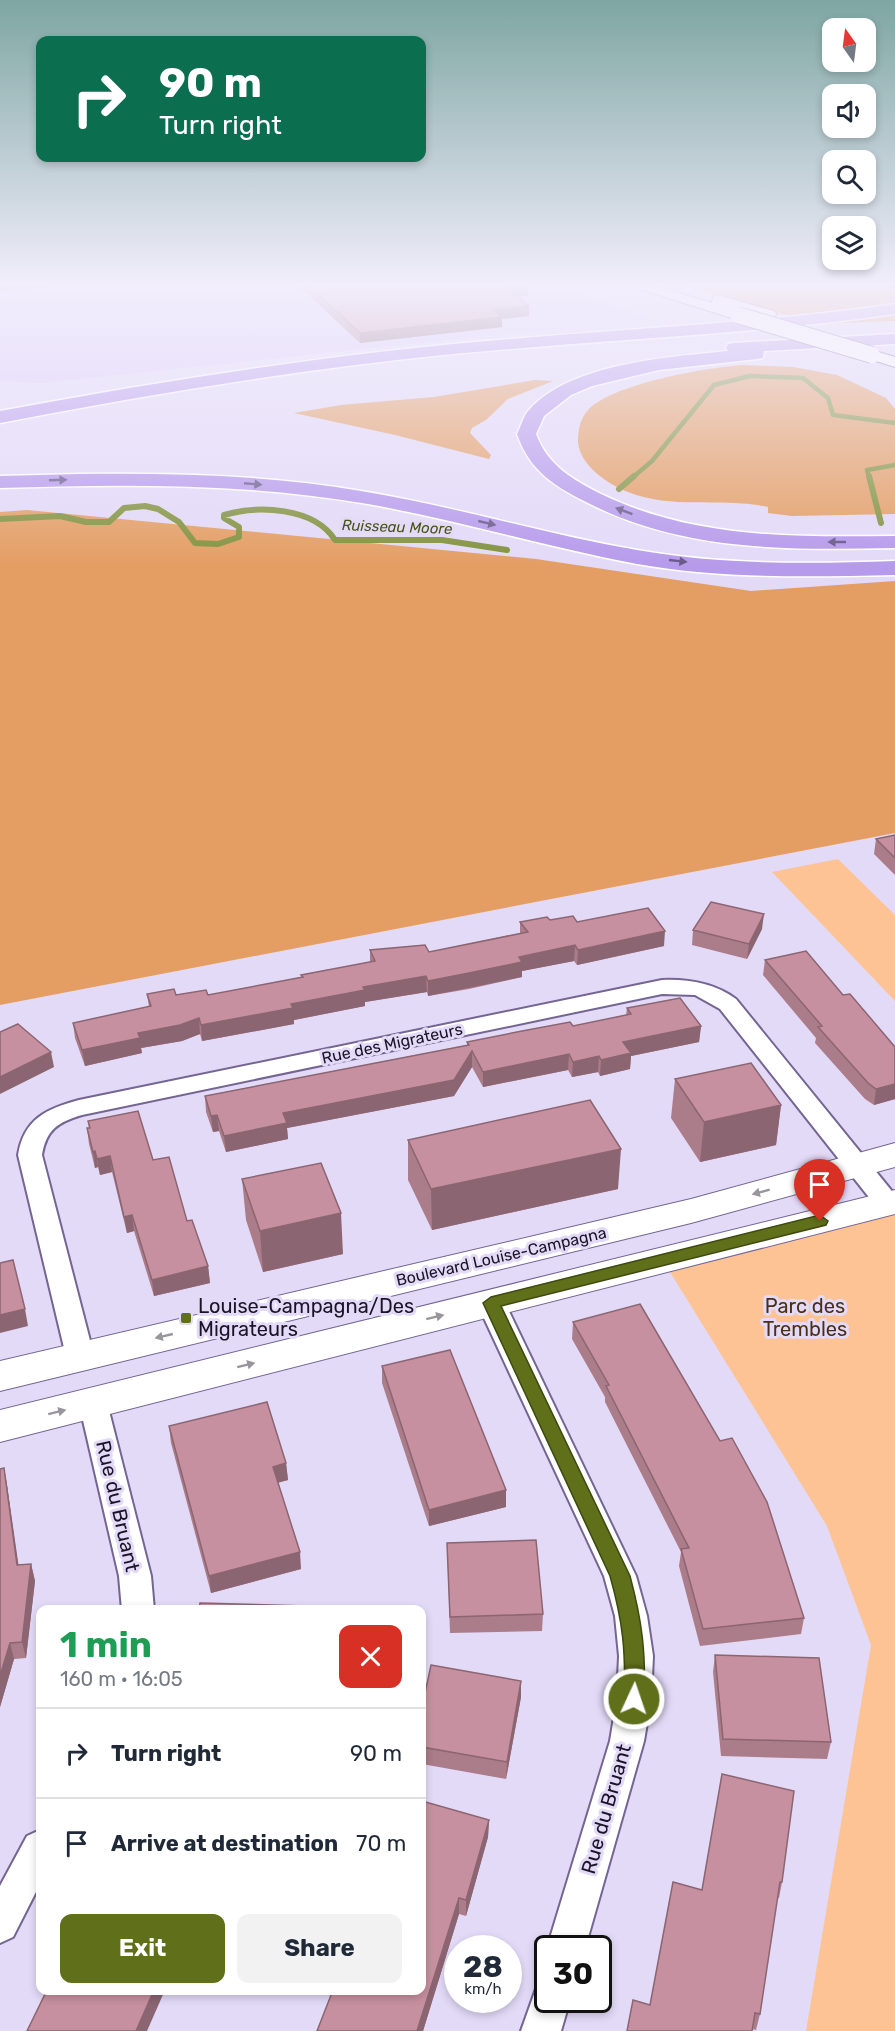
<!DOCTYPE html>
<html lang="en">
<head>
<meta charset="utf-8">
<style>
  body { margin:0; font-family:Rubik,sans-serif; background:#f2f2f3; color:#1f2937; height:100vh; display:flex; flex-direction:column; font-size:22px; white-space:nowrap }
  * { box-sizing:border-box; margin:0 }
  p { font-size:20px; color:#747a83 }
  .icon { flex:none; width:33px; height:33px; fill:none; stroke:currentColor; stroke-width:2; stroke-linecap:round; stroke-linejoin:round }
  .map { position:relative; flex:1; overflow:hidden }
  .details { position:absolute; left:36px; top:1605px; width:390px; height:390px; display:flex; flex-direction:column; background:#fff; border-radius:12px; box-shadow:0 3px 9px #0003 }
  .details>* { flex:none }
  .top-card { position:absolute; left:36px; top:36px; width:390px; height:126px; border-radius:12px; box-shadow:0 3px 9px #0003; background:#0b6e4f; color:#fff; overflow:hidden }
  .needle { width:39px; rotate:346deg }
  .controls { position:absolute; left:822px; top:18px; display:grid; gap:12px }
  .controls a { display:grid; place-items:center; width:54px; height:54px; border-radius:12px; background:#fff; box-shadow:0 3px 9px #0003; font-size:30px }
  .speed { position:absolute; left:444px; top:1935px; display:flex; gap:12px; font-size:30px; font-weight:700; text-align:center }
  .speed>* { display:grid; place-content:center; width:78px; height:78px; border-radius:50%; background:#fff; box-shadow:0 3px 9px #0003; line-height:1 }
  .speed small { font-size:15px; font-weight:400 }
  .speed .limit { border:3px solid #111; border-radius:9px; background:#fff; color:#111 }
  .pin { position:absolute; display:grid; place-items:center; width:51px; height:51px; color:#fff; margin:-62px -26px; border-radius:50% 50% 50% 0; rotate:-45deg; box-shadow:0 0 6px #0007 }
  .pin .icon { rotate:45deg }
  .me { position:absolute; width:66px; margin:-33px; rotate:3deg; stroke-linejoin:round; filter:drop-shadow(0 0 4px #0008) }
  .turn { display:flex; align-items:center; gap:21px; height:126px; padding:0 24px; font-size:27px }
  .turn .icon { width:78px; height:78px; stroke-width:2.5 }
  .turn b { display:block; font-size:42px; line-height:51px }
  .round { display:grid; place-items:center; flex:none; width:63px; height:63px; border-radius:12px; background:#f2f2f3 }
  .head { display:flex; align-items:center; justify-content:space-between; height:102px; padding:0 24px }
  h1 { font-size:36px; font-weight:700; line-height:45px; color:#1e9e55 }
  .button { display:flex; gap:12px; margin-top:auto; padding:12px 24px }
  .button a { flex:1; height:69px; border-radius:12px; background:#606f1a; color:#fff; font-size:24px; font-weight:700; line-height:69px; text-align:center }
  .button a+a { background:#f2f2f3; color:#1f2937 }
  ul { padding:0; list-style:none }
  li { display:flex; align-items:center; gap:18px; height:90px; padding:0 24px; border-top:2px solid #e0e1e3 }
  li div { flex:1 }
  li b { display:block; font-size:22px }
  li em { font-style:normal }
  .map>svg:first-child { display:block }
  .built { fill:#daccfa }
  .green { fill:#fdc395 }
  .forest { fill:#e49d62 }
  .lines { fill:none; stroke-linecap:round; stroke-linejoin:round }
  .stream-far1 { stroke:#80913b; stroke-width:4.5 }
  .stream { stroke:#80913b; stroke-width:6 }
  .street-casing { stroke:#746592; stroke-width:4 }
  .secondary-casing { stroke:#746592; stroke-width:2 }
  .highway-casing { stroke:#fff; stroke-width:3 }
  .street { fill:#fff; fill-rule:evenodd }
  .secondary { fill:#fff; fill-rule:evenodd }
  .highway { fill:#b69aeb; fill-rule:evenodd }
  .secondary-bridge-casing { stroke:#746592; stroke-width:18; stroke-linecap:butt }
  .secondary-bridge { stroke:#fff; stroke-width:16 }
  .wall { fill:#ab7c8a }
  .shaded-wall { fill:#8b6571 }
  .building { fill:#c790a1; stroke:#8b6571; stroke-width:1.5 }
  .oneway { fill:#685788 }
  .oneway2 { fill:#98959d }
  .route { fill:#606f1a; stroke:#3e4811; stroke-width:1.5 }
  .poi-dot { fill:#606f1a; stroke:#e3daf8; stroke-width:2 }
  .labels { text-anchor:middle; stroke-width:6; stroke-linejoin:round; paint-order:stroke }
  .far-water-label { font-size:15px; font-style:italic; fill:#495415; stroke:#e3daf8 }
  .street-label { font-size:16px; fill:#1a1426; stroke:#e3daf8 }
  .near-poi-label { font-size:20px; fill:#1a1426; stroke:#e3daf8; text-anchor:start }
  .near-park-label { font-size:20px; fill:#4b2e15; stroke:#e3daf8 }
  .near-street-label { font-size:20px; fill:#1a1426; stroke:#e3daf8 }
</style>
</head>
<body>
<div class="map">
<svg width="895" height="2031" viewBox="0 0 895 2031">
  <rect width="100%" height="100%" fill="#e3daf8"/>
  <path class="built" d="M0,284h560l88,35 -606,64 -42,-2z"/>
  <path class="green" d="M838,859l57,56v86l-123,-129z
    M895,1202v829h-89l65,-386 -44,-119 -165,-267z"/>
  <path class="forest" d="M682,284h213v37l-79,3z
    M742,365l51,2 44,8 49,23 9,11v105l-103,2 -24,-3v-6c-46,-10 -95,3 -140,-15 -20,-8 -48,-26 -50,-50 0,-12 2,-24 11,-33 27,-26 116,-41 153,-44z
    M535,380l18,1 -45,18 -22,21 -14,8 -2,5 21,22 -2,4 -94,-24 -101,-22 47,-8 93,-8z
    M27,510l509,49 215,32 144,-10v252l-895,172v-493z"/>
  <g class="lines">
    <path class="stream-far1" d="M632,478l20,-17 62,-76 36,-9 53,2 25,20 5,17 62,8
      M869,478l-2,-8 28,-5"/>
    <path class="stream" d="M869,476l12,47
      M619,489l15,-13
      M0,519l60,-3 26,6h23l15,-14 21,-2 13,3 21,13 16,21 23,1 21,-7v-10l-15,-9v-3c34,-10 90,-8 111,25h107l65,10"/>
    <defs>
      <path id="street" d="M662,980c27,-1 52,3 74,19l159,196v16l-7,2 -9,-3 -159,-201 -25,-14 -33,-1 -580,121c-24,7 -36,15 -40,40l52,201 -4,7 -10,4 -10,-4 -4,-7 -48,-201c6,-36 28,-46 61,-55z
        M491,1293l10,3 4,7 131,273 11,40 6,40 -2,43 -7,42 -59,207h-38l63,-207 7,-42 2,-43 -4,-40 -11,-40 -127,-273 4,-7z
        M93,1392l10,3 4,8 44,173 3,34h-32l-3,-34 -40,-173 4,-8z
        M40,1830v54l-27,53 -13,6v-57l27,-50z
        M548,1982v18h22l-9,31h-40l16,-45z"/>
      <path id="secondary" d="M624,284h24l64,19 1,-6 5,-2 56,16 3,3 -8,5 -30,-8 7,4 -8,5z
        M872,350l23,7v10l-29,-9 -2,-3z
        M895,1143v24l-204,56 -691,168v-30l691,-162z
        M895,1190v24l-895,228v-32z"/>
      <path id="highway" d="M895,304v10c-147,21 -295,26 -442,40 -152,15 -303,40 -453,69v-12c150,-28 301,-52 453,-67 147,-14 295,-19 442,-40z
        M895,334v10l-131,7 -1,7 -6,1 -98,11 -67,16 -21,9 -27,21 -8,18c12,32 36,45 65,60 93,45 193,43 294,42v12c-104,2 -209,4 -305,-44 -34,-17 -60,-32 -73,-70 4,-7 6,-18 12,-24 42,-47 140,-53 199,-59l-2,-3 2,-4 6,-1z
        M80,474c94,-1 188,1 281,17 93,15 183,43 276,59 85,15 172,14 258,11v14c-86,2 -173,4 -258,-11 -92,-17 -182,-45 -275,-61 -119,-20 -241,-19 -362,-15v-12z"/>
    </defs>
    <use href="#street" class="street-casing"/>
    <use href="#secondary" class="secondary-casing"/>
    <use href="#highway" class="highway-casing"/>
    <use href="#street" class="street"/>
    <use href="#secondary" class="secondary"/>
    <use href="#highway" class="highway"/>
    <defs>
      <path id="secondary-bridge" d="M738,315l134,40"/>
    </defs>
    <use href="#secondary-bridge" class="secondary-bridge-casing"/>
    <use href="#secondary-bridge" class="secondary-bridge"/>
  </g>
  <path class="wall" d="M297,284h230l1,2v9l-11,2 12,9v10l-27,3v8l-142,16z
    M895,835v40l-21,-21 2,-15z
    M550,920l27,2 87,24 -87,19 -3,-4 -52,10v6l-53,12 -41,7 -1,-4 -62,10v4l-71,14v4l-92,17 -2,-7 -18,7 -41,7 1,5 -57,13 -10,-28 -2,-15 76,-16 -2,-13 61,1 94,-17 -1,-3 69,-13v-12l59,2 91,-19v-11z
    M762,929l-15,30 -55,-14 1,-15z
    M765,960l78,35 52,52v52l-21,6 -9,-6 -50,-56 1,-5 -53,-63z
    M627,1008l74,18 -2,16 -68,14 -1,13 -30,7 -2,-4 -26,5 -4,-7 -85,17 -11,-20 -18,29 -167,32 1,11 -62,13 -7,-21 -6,1 -7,-20 -1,-16 262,-51v-3l106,-16 53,-11z
    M675,1079l106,26 -5,40 -76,17 -29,-44z
    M88,1121l65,39 34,61 21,45 2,17 -56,13 -20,-65 -7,2 -15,-61 -12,3 -2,-8 -3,1 -6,-24 -2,-16h2z
    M408,1140l210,49 -186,41 -24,-50z
    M242,1179l101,75 -80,18 -17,-52z
    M573,1322l231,296 -3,16 -101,12 -21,-80 2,-14 -76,-150v-5l-33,-58z
    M382,1366l124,124v17l-77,19 -47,-143z
    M169,1426l117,37 2,17 -10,3 23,86 -90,24 -40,-150z
    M4,1468l3,17 11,80 13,-1 4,17 -9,77 -12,1 -14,48v-238z
    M447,1543l96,71 -1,17 -92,2z
    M715,1655l116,87 -4,17 -106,-3 -8,-84z
    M521,1697l-15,82 -84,-15v-57z
    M722,1774l60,108 -3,16h-2l-17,116 -4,16 -106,-25 52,-115z
    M489,1820l-1,17 -22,79 -7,-2 -36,117h-106z"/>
  <path class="shaded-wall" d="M0,284h56l1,2 -57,5z
    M528,286v9l-22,3v-10z
    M529,306v10l-27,3v8l-142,16v-10l133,-23z
    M764,914l-2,15 -15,30 2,-15z
    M665,931l-1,15 -87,19 1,-15z
    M575,945l-1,16 -52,10v6l-94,19v-15l91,-24z
    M426,976l1,16 -62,10v4l-71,14v4l-92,17 -1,-16 162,-38z
    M199,1018l1,16 -18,7 -41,7 1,5 -57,13 -3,-16 56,-17z
    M701,1026l-2,16 -68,14 -1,13 -30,7 1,-16 22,-18z
    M472,1051v16l-18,29 -167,32 1,11 -62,13 -2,-16 59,-23z
    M51,1052l3,15 -54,27v-17z
    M569,1054l-1,16 -85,17v-15z
    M599,1056l-1,16 -26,5 1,-15z
    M895,1084v15l-21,6 2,-16z
    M781,1105l-5,40 -76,17 4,-40z
    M217,1115l2,16 -6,1 -2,-16z
    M621,1149l-3,40 -186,41 -1,-41z
    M95,1151l3,16 -3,1 -2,-16z
    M110,1156l2,16 -12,3 -3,-16z
    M341,1213l2,41 -80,18 -3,-41z
    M132,1215l2,16 -7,2 -3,-16z
    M208,1266l2,17 -56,13 -2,-16z
    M25,1309l3,17 -28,7v-18z
    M286,1463l2,17 -13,3 -2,-16z
    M4,1468l3,17 14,97 -4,-17z
    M506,1490v17l-77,19v-16z
    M300,1552l1,17 -90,24 -2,-17z
    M31,1564l4,17 -9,77 -4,-16z
    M10,1643l4,16 -14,48v-31z
    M521,1681v16l-15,82 1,-17z
    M489,1820l-1,17 -22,79v-16z
    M459,1898v16l-36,117h-6z
    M154,1990h11l-18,41h-11z"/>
  <path class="building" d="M307,284h220l1,2 -22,2 23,18 -36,4 9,7 -142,16z
    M895,835v23l-19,-19z
    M711,902l53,12 -15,30 -56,-14z
    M648,908l17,23 -87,19 -3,-5 -56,12 3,5 -53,11 -41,8 -2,-5 -63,11 2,3 -74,14 2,4 -92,17 -2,-7 -19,7 -42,8 2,5 -58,12 -9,-27 78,-17 -4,-12 27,-5 2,6 30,-5 2,5 95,-18 -2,-2 74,-14 -5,-11 55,-5 4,7 99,-20 -8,-10 27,-5 3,3 23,-4 4,6z
    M806,951l37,44 7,-1 45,53v37l-19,5 -8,-6 -50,-56 4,-1 -57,-66z
    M680,998l21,28 -78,16 8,11 -30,7 -2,-4 -26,6 -4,-8 -86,18 -11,-21 -18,29 -171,33 4,10 -63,13 -7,-21 -6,1 -6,-20 264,-51 -2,-3 55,-11 48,-9 3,4 58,-12 -4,-6z
    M18,1024l33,28 -51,25v-45z
    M751,1063l30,42 -77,17 -29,-43z
    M590,1100l31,49 -190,40 -23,-49z
    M138,1111l15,49 16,-3 18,64 5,-1 16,46 -56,14 -20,-65 -8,2 -14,-61 -13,3 -2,-8 -2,1 -6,-24h3l-2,-7z
    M321,1163l20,50 -81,18 -18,-52z
    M13,1260l12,49 -25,6v-52z
    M640,1304l80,137 12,-3 35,64 37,116 -101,11 -22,-80 8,-1 -83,-162 3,-1 -36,-63z
    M450,1350l56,140 -77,20 -47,-144z
    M267,1402l19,61 -13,4 27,85 -91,24 -40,-150z
    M4,1468l13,97 14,-1 -9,78 -12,1 -10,33v-207z
    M536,1540l7,74 -93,3 -3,-74z
    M200,1603l106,3v4h-107z
    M715,1655l104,3 12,84 -108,-3z
    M431,1665l90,16 -14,81 -85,-15v-40z
    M722,1774l72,17 -12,91h-2l-20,132 -5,-1 -3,18h-125l6,-31 17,5 23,-123 29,8z
    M422,1801l67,19 -23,80 -7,-2 -42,133h-100l16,-41h89z
    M47,1990h107l-18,41h-109z"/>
  <defs><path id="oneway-solid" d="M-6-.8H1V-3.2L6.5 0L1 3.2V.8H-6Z" transform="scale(1.5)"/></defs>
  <g class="oneway">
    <use href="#oneway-solid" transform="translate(58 480) rotate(-2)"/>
    <use href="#oneway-solid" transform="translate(253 484) rotate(5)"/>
    <use href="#oneway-solid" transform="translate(624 511) rotate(-159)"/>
    <use href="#oneway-solid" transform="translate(487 523) rotate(13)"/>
    <use href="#oneway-solid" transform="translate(837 542) rotate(180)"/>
    <use href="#oneway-solid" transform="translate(678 561) rotate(6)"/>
  </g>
  <g class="oneway2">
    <use href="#oneway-solid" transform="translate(761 1192) rotate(165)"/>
    <use href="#oneway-solid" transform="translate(435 1317) rotate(-14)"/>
    <use href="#oneway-solid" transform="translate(164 1336) rotate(167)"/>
    <use href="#oneway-solid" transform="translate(246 1365) rotate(-14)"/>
    <use href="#oneway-solid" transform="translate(57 1412) rotate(-14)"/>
  </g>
  <linearGradient id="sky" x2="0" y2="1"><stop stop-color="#7ea6a3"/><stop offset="0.5" stop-color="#f2eefc"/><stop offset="1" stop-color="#f2eefc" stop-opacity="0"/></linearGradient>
  <rect width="895" height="569" fill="url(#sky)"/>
  <path class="route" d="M820,1215l8,6 -2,4 -325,81 129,270c12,45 16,76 14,123l-3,7 -7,2 -7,-2 -3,-7c2,-47 -1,-77 -14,-123l-127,-273 8,-6z"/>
  <rect class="poi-dot" x="180" y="1312" width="12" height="12" rx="3"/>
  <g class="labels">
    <g class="far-water-label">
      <text transform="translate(397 527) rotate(2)" y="5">Ruisseau Moore</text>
    </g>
    <g class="street-label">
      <text transform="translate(392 1043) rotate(-12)" y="6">Rue des Migrateurs</text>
      <text transform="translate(501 1256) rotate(-13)" y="6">Boulevard Louise-Campagna</text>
    </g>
    <g class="near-poi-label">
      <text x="198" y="1313">Louise-Campagna/Des<tspan x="198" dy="23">Migrateurs</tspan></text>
    </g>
    <g class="near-park-label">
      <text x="805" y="1313">Parc des<tspan x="805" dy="23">Trembles</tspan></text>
    </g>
    <g class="near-street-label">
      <text transform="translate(118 1506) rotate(77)" y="7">Rue du Bruant</text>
      <text transform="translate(606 1809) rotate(-74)" y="7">Rue du Bruant</text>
    </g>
  </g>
</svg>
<div class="controls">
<a><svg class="needle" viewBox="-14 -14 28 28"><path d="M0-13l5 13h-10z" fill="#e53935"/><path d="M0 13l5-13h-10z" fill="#747a83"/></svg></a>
<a><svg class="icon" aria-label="sound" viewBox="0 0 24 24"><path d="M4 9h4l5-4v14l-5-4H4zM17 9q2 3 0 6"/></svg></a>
<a><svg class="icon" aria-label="search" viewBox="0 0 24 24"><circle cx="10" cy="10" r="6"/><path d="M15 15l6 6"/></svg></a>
<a><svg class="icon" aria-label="layers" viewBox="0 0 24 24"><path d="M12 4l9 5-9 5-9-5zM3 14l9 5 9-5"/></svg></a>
</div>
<div class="speed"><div>28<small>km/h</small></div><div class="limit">30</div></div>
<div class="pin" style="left:820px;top:1221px;background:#d93025"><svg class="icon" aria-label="arrive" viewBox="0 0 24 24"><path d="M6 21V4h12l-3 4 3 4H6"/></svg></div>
<svg class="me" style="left:634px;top:1699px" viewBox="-20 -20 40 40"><circle r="17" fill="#606f1a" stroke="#fff" stroke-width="3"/><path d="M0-11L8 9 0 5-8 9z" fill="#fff"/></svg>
<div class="top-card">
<div class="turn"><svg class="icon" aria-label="right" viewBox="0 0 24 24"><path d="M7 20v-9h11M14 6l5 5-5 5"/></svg><div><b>90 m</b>Turn right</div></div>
</div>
<section class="details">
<div class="head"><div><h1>1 min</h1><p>160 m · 16:05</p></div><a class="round" style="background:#d93025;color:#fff"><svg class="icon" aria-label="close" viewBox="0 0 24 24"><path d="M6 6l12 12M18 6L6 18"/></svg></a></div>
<ul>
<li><svg class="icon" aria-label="right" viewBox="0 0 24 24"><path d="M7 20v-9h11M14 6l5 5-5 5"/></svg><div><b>Turn right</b></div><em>90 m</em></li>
<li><svg class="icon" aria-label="arrive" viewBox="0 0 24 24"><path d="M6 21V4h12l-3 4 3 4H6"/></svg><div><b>Arrive at destination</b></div><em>70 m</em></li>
</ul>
<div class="button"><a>Exit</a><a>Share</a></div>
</section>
</div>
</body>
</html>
